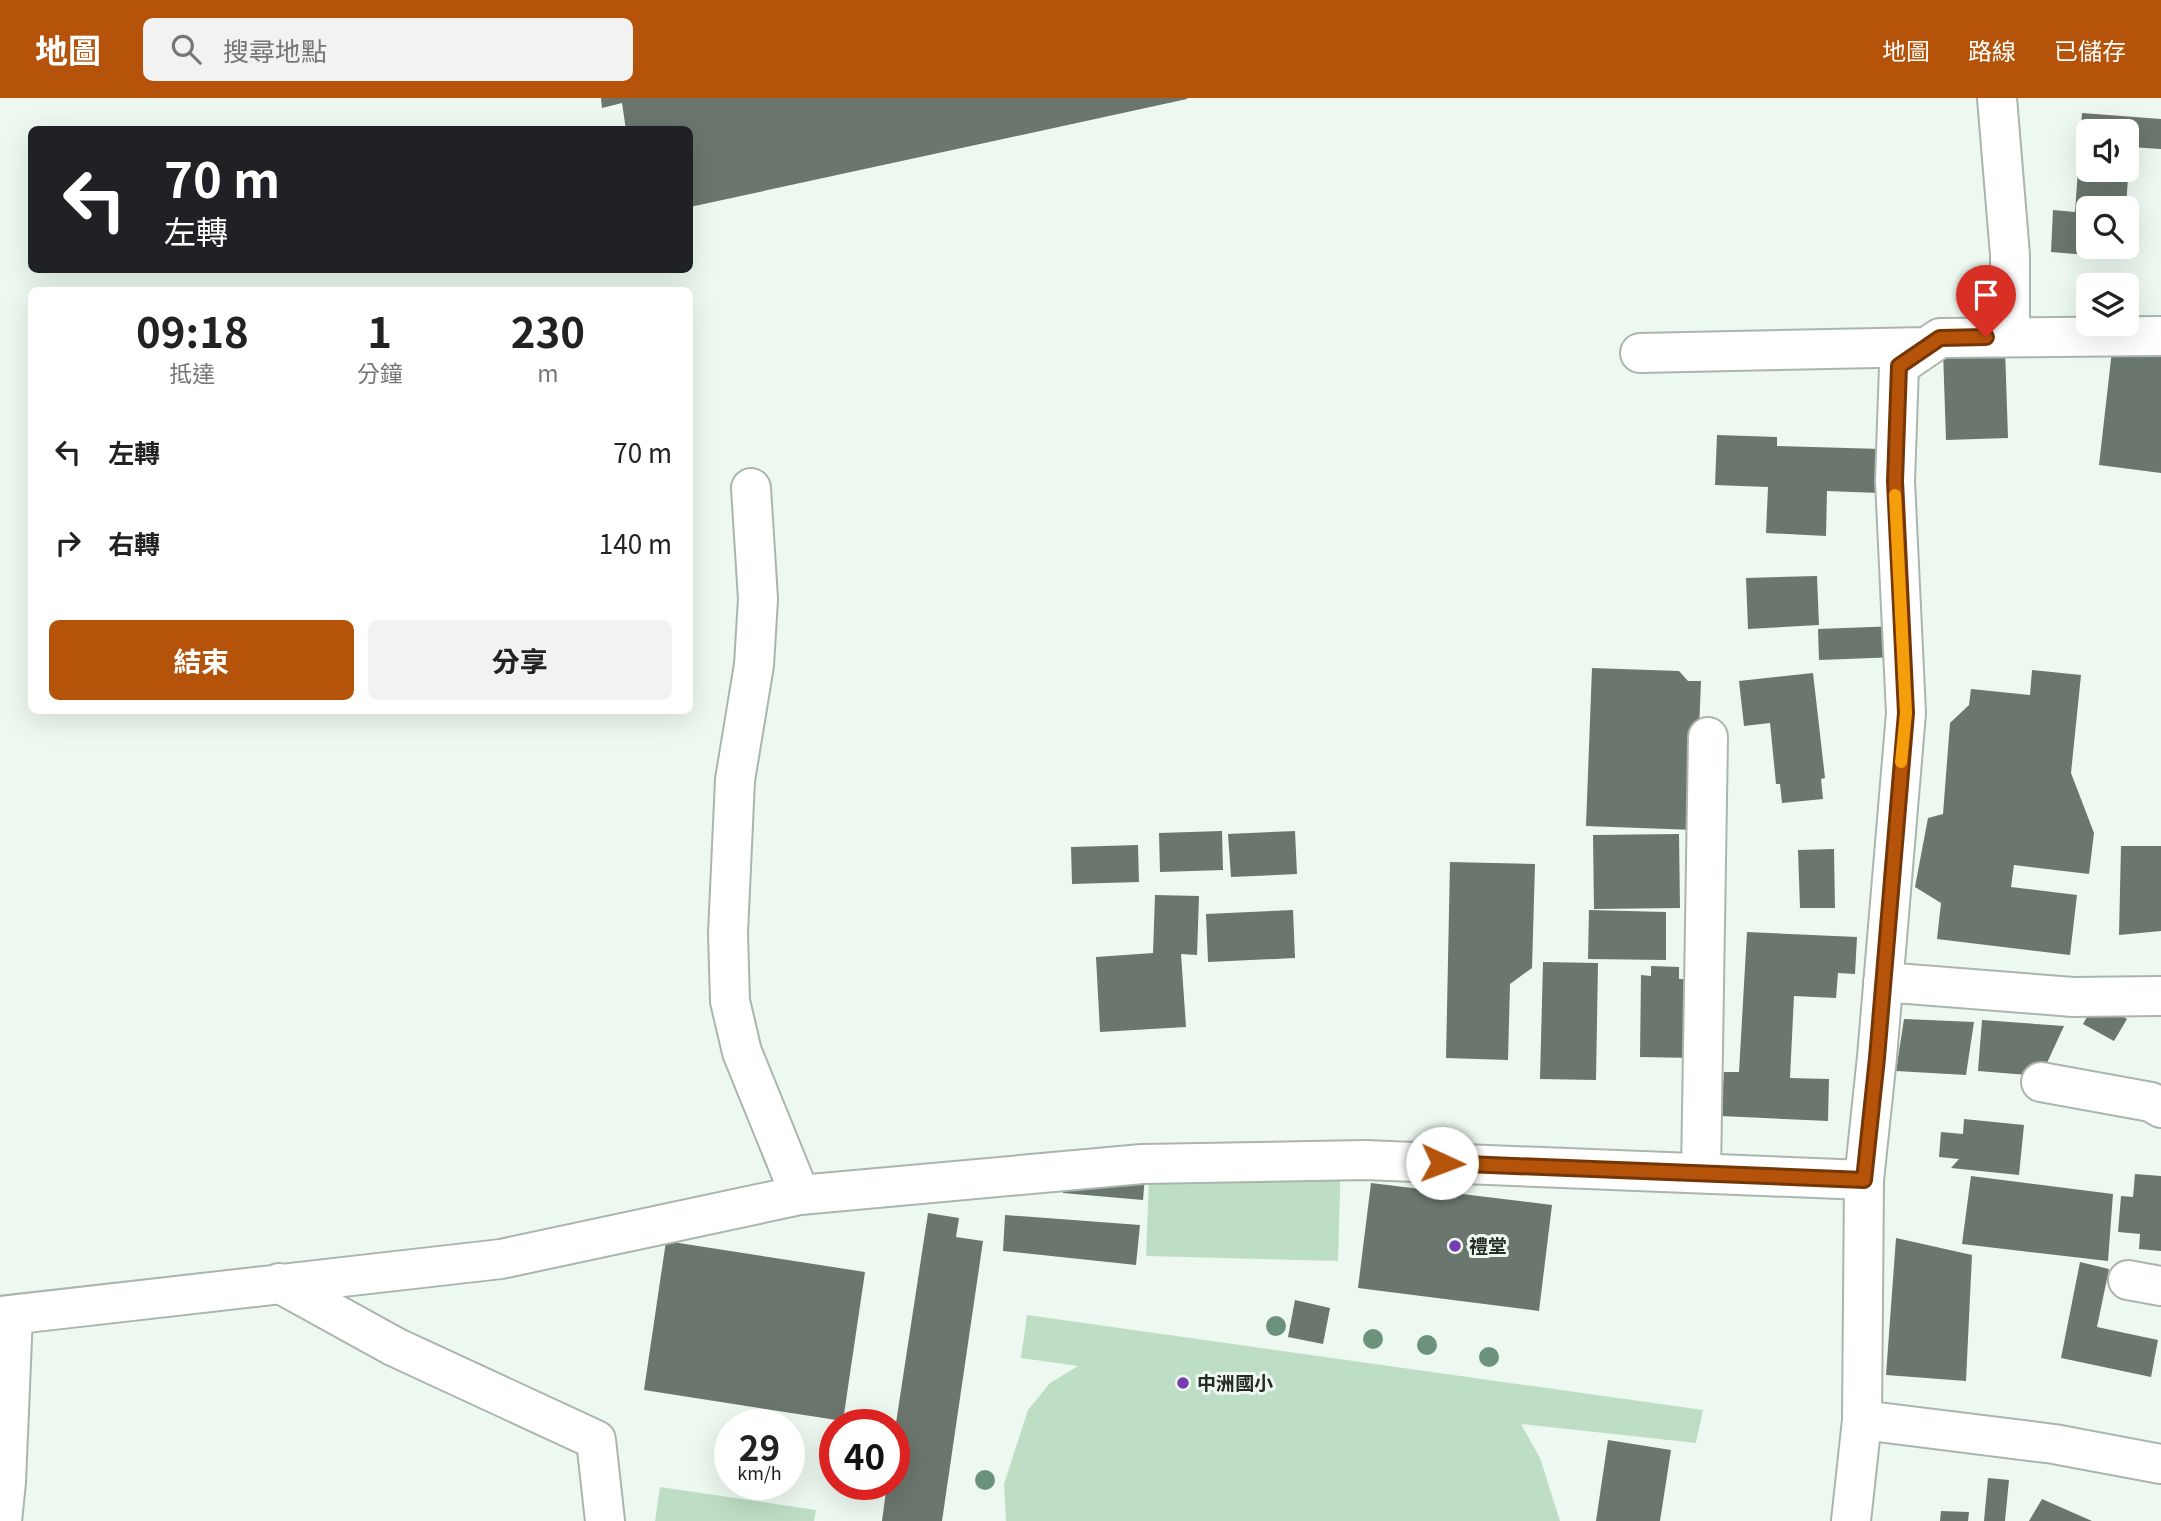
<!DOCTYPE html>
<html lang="zh-TW">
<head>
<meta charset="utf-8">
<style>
  body { margin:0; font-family:Georgia,"Noto Sans TC",serif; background:#f2f2f2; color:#222; height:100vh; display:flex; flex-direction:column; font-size:26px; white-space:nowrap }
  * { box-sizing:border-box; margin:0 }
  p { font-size:23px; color:#767676 }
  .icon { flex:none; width:38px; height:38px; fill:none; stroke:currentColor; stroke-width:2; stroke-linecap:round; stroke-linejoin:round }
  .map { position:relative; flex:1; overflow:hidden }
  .drawer { position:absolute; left:28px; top:189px; width:665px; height:427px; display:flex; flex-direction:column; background:#fff; border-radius:10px; box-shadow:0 7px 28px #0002 }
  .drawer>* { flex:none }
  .banner { position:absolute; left:28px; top:28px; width:665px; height:147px; border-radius:10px; box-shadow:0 7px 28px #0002; background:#202124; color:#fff; overflow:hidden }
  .controls { position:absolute; left:2076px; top:21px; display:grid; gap:14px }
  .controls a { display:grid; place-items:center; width:63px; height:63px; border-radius:10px; background:#fff; box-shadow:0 7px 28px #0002; font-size:35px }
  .speed { position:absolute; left:714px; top:1311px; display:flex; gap:14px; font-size:35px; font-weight:700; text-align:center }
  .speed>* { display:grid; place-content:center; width:91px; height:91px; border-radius:50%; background:#fff; box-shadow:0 7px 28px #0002; line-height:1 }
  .speed small { font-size:18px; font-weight:400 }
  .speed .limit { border:10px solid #d22; background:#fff; color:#111 }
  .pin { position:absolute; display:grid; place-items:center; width:60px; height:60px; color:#fff; margin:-72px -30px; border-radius:50% 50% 50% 0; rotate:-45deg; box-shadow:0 0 7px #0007 }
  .pin .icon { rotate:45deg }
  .me { position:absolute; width:77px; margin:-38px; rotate:92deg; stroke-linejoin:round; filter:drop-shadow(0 0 5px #0008) }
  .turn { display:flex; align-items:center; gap:24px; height:147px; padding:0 21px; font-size:32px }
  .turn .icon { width:91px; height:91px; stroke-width:2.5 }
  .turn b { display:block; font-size:49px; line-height:60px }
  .eta { display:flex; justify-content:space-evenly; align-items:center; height:119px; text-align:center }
  .eta b { font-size:42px; font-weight:700; line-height:49px }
  .cta { display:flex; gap:14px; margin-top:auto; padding:14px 21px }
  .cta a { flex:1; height:80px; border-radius:10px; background:#b45309; color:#fff; font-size:28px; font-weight:700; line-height:80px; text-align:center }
  .cta a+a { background:#f2f2f2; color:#222 }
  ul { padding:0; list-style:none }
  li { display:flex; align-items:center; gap:21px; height:91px; padding:0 21px }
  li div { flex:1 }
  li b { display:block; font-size:26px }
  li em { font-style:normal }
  header { display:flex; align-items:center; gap:42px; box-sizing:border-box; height:98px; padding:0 35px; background:#b45309; color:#fff }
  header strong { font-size:33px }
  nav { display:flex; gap:38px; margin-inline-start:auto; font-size:24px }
  .search { width:490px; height:63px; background:#f2f2f2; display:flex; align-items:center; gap:18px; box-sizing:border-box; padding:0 24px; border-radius:10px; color:#767676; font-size:26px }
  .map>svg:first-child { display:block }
  .green { fill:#bddec5 }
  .building { fill:#6b766e; fill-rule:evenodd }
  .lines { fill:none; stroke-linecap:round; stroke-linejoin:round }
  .minor-casing { stroke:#aab5ad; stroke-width:42 }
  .minor { stroke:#fff; stroke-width:38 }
  .tree { fill:#6c927c }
  .route-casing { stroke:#753606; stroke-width:18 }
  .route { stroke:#b45309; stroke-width:12 }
  .slow { stroke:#f59e0b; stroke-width:12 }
  .poi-dot { fill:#763cb2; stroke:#edf9f0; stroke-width:2.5 }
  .labels { text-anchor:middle; stroke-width:6; stroke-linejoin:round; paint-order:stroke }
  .poi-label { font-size:19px; font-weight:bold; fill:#262b27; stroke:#edf9f0; text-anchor:start }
</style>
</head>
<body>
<header>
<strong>地圖</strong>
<div class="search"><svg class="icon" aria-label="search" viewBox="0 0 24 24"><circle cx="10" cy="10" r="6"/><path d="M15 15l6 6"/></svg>搜尋地點</div>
<nav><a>地圖</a><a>路線</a><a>已儲存</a></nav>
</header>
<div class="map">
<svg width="2161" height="1423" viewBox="0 0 2161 1423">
  <rect width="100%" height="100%" fill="#edf9f0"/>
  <path class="green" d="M1150,1054l191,5 -3,104 -192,-5z
    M1027,1217l676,95 -7,33 -175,-19 19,34 20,63h-554l-2,-37 24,-74 22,-27 28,-17 -57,-8z
    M660,1389l156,23 -2,11h-159z"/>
  <path class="building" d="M601,0h586v1l-497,108v-77h-64l-4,-27 -20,5z
    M2082,15l79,6v30l-31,-2 -4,61h-38v39h36l-1,11 -72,-6 2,-42 22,2zM2088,33h38v39h-38z
    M2126,216l35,4v155l-62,-8 16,-141h11z
    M2004,221l4,119 -62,2 -4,-119z
    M1717,337l60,2v9l104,3 -2,44 -52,-2 -1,45 -60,-3 2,-46 -53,-2z
    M1817,478l2,49 -71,4 -2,-51z
    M1898,528l1,31 -80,3 -1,-31z
    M1592,570l87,3 9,10h13l-6,149 -109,-4z
    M2032,572l49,5 -10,98 23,60 -5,41 -75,-9 -3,22 66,8 -7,60 -133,-16 4,-36 -26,-16 13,-69 15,-4 7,-91 19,-18 2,-16 59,6z
    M1813,575l12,105 -4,1 2,20 -41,4 -2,-19h-4l-6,-61 -26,3 -5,-45z
    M1222,733l1,39 -63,2 -1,-39z
    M1295,733l2,43 -66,3 -3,-43z
    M1679,736l1,74 -86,1 -1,-74z
    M1138,747l1,37 -67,2 -1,-37z
    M2121,748h40v85l-42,4z
    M1834,751l1,59h-35l-2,-58z
    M1450,764l85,2 -3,104 -22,16 -2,76 -62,-2z
    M1155,797l44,1 -2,59 -16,-1 5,73 -86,5 -4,-75 57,-4z
    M1293,812l2,48 -87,4 -2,-48z
    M1589,812l77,2v48l-78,-1z
    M1747,834l110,5 -2,37 -17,-1 -2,25 -42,-2 -4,82 39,1 -1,42 -107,-5 3,-44h15z
    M1543,864l55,1 -2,117 -56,-1z
    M1651,868l28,1v12h17l-1,79 -55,-1 1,-82 10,1z
    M2096,903l31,18 -13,22 -31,-17z
    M1904,921l70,3 -8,53 -70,-4z
    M1982,922l82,6 -23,50 -63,-5z
    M1964,1021l60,6 -5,50 -68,-7 8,-9 -20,-2 2,-25 22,2z
    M1067,1059l79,8 -3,35 -80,-7z
    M2135,1076l26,2v75l-22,-2 1,-15 -22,-2 3,-36 12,1z
    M1971,1078l142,18 -5,67 -146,-17z
    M1371,1085l181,22 -13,106 -181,-23z
    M928,1115l31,5 -3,19 27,4 -41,280h-60l5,-37h7v-48z
    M1005,1117l135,10 -4,40 -133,-14z
    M1896,1140l76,17 -6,126 -80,-6z
    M666,1143l199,31 -22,149 -199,-31z
    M2080,1164l29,7 -12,58 61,13 -7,37 -90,-19z
    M1295,1202l35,8 -7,36 -35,-7z
    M1608,1342l63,10 -11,71h-64z
    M1988,1380l21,2 -4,41h-21z
    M2042,1401l50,22h-63z
    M1941,1413l28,1 -1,9h-28z"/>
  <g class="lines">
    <defs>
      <path id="minor" d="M1997,0l13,157v82
        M1640,255l287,-6
        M751,390l7,111 -4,66 -19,115 -7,153 2,68 12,51 58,143
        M1883,884l190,15 88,-1
        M2041,984l110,20 10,6
        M1701,1075l7,-436
        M2128,1182l33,6
        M279,1185l116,64 201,93 9,81
        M0,1218l501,-57 299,-64 342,-31 223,-4 499,20
        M1862,1322l192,24 107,20
        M2,1423l4,-39 7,-167
        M1851,1423l11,-101 2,-240 13,-123 29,-344 -11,-232 4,-115 41,-28 221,-2"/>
    </defs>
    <use href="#minor" class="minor-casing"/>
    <use href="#minor" class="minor"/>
  </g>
  <g class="tree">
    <circle cx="1276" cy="1228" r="10"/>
    <circle cx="1373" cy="1241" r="10"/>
    <circle cx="1427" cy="1247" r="10"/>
    <circle cx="1489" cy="1259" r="10"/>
    <circle cx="985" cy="1382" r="10"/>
  </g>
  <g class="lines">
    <defs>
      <path id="route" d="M1442,1065l422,17 13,-122 29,-345 -11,-232 4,-115 41,-28 46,-1"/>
    </defs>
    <use href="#route" class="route-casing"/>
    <use href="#route" class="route"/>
    <path class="slow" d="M1895,397l11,218 -5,49"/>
  </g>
  <g class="poi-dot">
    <circle cx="1455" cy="1148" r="7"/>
    <circle cx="1183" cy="1285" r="7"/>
  </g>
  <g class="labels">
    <g class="poi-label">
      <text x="1469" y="1155">禮堂</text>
      <text x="1197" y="1292">中洲國小</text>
    </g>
  </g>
</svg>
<div class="controls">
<a><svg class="icon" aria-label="sound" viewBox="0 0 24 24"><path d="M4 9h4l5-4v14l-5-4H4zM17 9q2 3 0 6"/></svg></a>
<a><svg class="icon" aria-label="search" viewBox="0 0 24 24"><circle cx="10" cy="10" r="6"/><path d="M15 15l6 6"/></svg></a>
<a><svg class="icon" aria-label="layers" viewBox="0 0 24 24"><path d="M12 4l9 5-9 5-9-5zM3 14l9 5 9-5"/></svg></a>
</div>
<div class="speed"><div>29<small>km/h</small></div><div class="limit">40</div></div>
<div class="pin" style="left:1986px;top:239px;background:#d93025"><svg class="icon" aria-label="arrive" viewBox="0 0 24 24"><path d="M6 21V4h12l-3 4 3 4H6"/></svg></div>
<svg class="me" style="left:1442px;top:1065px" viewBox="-20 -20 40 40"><circle r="19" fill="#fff"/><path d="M0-13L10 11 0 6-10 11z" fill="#b45309"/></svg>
<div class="banner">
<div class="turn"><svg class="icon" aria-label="left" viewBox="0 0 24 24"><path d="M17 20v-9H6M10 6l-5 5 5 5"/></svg><div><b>70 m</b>左轉</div></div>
</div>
<section class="drawer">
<div class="eta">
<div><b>09:18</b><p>抵達</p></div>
<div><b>1</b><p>分鐘</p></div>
<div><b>230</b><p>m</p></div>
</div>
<ul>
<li><svg class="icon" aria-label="left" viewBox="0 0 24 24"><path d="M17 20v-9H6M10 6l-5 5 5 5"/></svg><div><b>左轉</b></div><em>70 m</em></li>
<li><svg class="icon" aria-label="right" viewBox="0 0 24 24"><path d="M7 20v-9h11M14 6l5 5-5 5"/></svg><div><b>右轉</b></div><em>140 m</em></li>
</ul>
<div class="cta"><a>結束</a><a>分享</a></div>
</section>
</div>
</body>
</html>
